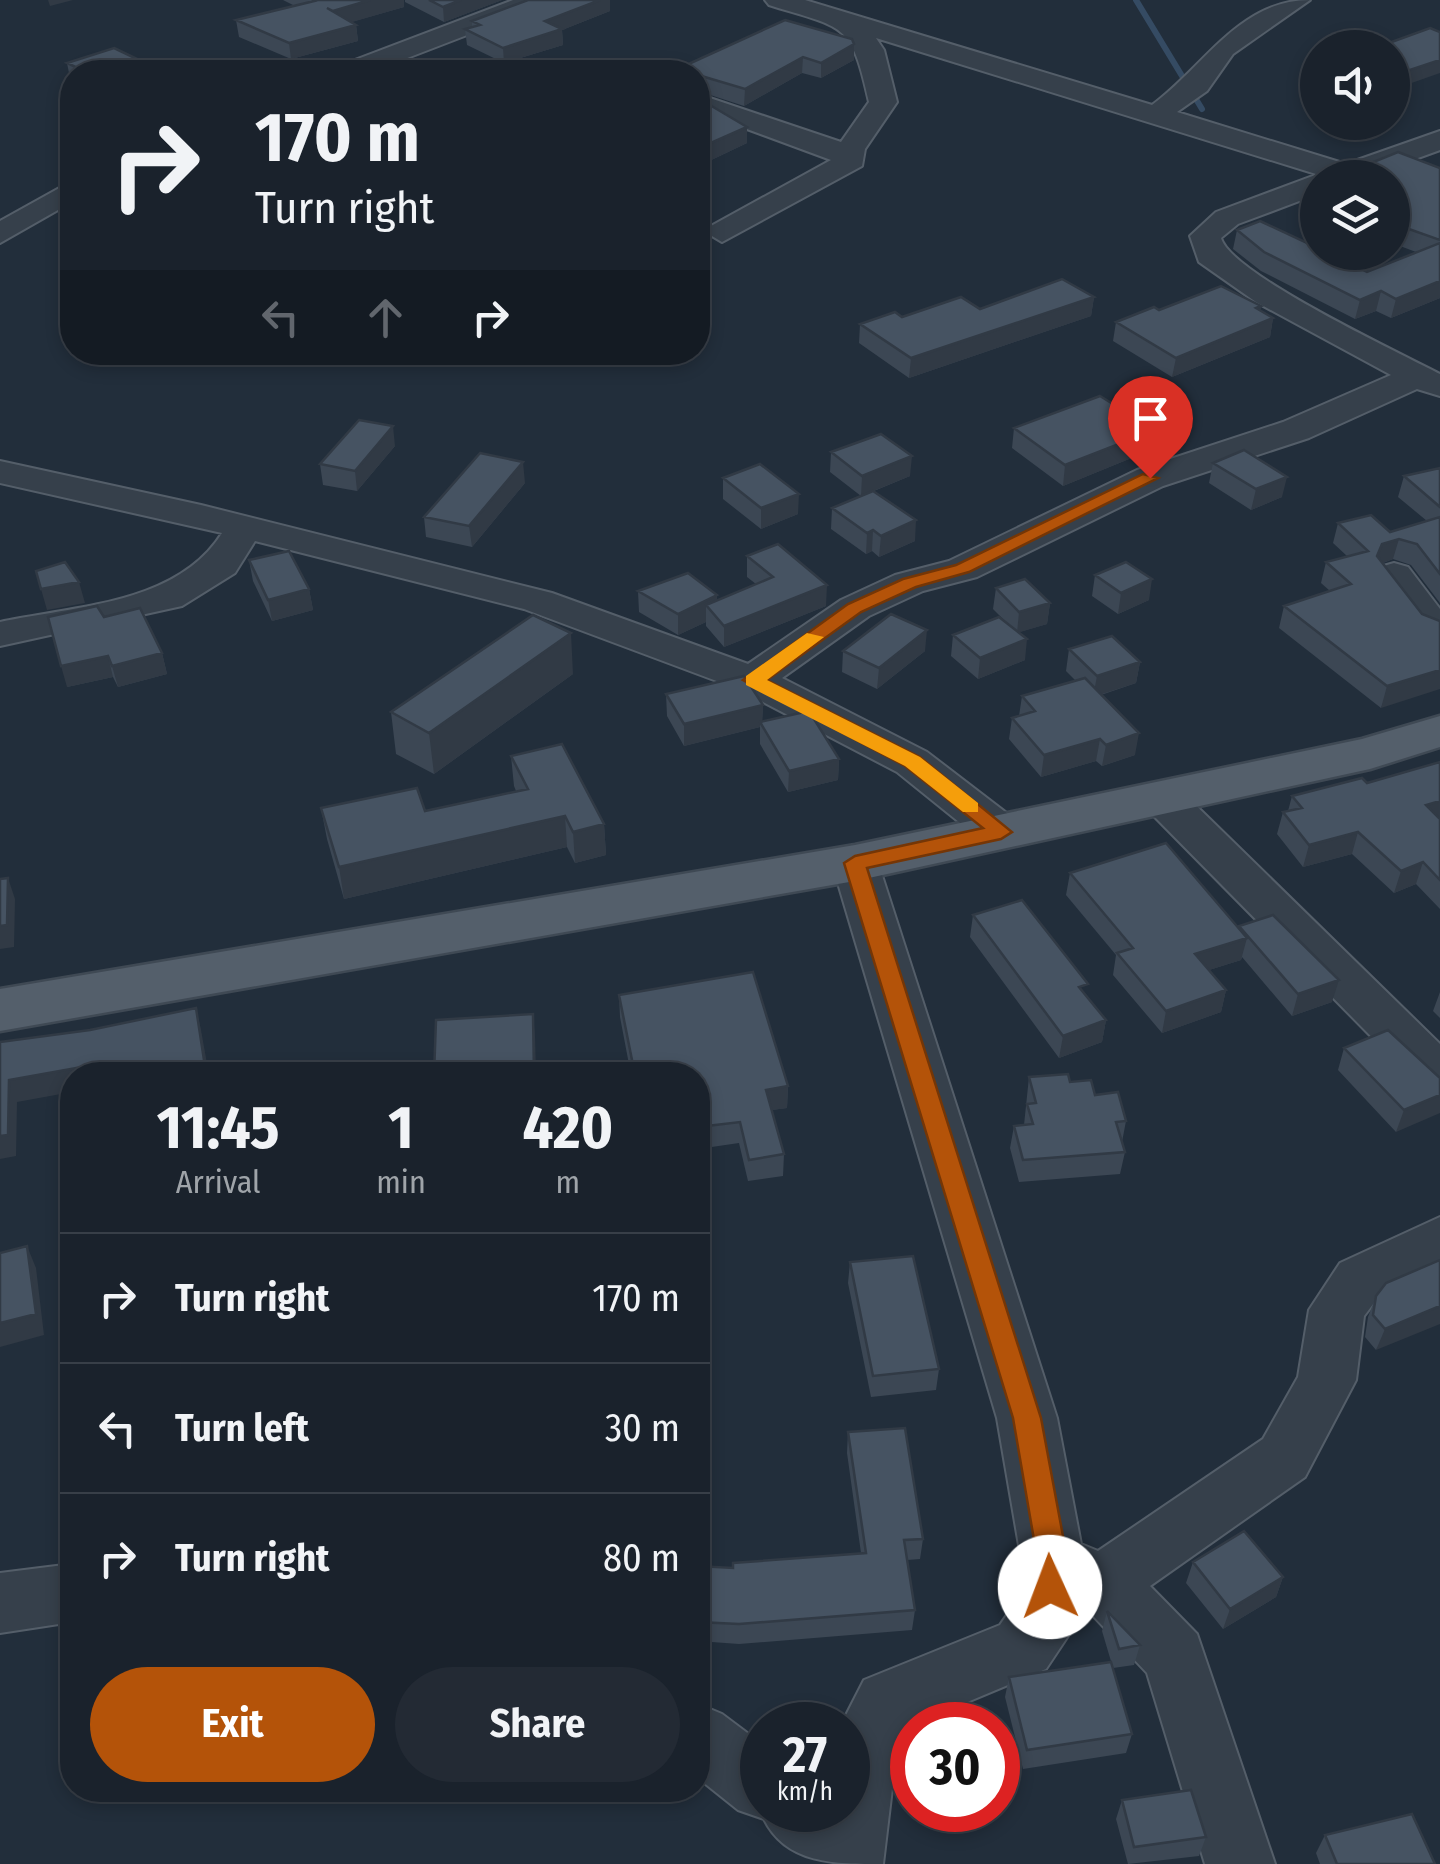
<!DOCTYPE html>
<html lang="en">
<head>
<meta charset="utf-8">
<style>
  body { margin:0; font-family:"Fira Sans Condensed",sans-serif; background:#232a34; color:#f1f3f6; height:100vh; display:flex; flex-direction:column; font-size:38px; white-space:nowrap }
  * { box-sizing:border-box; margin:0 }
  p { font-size:32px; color:#9fa4a9 }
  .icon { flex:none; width:55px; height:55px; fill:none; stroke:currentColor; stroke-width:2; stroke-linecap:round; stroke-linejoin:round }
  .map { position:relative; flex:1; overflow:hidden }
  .side { position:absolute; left:60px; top:1062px; width:650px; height:740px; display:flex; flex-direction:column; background:#1a222c; border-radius:40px; box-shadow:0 5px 15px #0003,0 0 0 2px #383f48 }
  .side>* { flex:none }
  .top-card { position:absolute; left:60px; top:60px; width:650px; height:305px; border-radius:40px; box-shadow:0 5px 15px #0003,0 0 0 2px #383f48; background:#1a222c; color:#f1f3f6; overflow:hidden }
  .controls { position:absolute; left:1300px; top:30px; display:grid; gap:20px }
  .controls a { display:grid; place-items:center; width:110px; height:110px; border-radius:50%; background:#1a222c; box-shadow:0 5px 15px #0003,0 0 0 2px #383f48; font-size:50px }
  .speed { position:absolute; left:740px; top:1702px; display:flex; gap:20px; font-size:50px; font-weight:700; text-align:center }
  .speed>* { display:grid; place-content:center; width:130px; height:130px; border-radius:50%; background:#1a222c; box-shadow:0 5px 15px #0003,0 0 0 2px #383f48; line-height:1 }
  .speed small { font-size:25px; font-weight:400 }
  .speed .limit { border:15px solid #d22; background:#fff; color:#111 }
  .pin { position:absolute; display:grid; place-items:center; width:85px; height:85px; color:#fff; margin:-102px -42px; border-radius:50% 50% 50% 0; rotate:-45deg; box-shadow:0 0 10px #0007 }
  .pin .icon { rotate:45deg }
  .me { position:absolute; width:110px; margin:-55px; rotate:358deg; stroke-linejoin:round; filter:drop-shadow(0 0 8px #0008) }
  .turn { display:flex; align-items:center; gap:35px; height:210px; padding:0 30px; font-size:45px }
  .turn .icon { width:130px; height:130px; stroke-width:2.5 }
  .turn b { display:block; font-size:70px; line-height:85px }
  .lanes { display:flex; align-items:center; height:95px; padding:0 30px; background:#0003; justify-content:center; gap:50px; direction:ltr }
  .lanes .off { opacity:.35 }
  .eta { display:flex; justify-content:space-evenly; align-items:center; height:170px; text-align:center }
  .eta b { font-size:60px; font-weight:700; line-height:70px }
  .primary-button { display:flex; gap:20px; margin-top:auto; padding:20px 30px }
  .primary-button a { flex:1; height:115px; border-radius:60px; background:#b45309; color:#fff; font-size:40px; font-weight:700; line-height:115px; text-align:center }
  .primary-button a+a { background:#232a34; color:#f1f3f6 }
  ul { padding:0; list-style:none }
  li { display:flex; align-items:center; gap:30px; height:130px; padding:0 30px; border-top:2px solid #383f48 }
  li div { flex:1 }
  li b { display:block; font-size:38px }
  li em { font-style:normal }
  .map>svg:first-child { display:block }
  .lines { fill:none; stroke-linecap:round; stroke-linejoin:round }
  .stream { stroke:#354b63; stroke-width:6 }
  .minor-casing { stroke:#545e69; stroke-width:4 }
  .major-casing { stroke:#3f4954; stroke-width:5 }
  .minor { fill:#36404b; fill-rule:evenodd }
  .major { fill:#545f6b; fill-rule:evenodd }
  .wall { fill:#3c4754 }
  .shaded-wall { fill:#313a45 }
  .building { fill:#465362; stroke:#313a45; stroke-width:2.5 }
  .route { fill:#b45309; stroke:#753606; stroke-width:2.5 }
  .slow { fill:#f59e0b }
</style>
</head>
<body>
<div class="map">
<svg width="1440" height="1864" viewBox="0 0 1440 1864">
  <rect width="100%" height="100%" fill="#222e3b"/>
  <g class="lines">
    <path class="stream" d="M1136,0l66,109"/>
    <defs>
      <path id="minor" d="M513,0h36l-4,5 -174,67h-36l4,-6z
        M765,0h40l347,105c52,-38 87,-105 158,-105l-77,54 -26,37 -30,21 169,52 94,-33v19l-77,28h-34l-453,-140 8,12 13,52 -32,47 -3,17 -140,76 -15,-9 4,-7 120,-66 -133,-49v-17l143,48 28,-40c-18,-81 -24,-73 -100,-97z
        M1318,174l11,4h-11v16l-80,30 -17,14c10,36 179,115 219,136v22l-23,-7 -108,49 -146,48 -186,91 -54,14 -54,25 -87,62 145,74 90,69 7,11 -7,11 -16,4 -16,-4 -88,-71 -159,-83 -214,-80 -269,-68 -20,32 -53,33 -182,40v-24c75,-16 178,-18 222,-89l-222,-50v-22l201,44 351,88 196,71 93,-64 54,-25 54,-14 188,-91 146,-48 108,-47 -135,-73 -57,-40 -9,-26 26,-24z
        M72,181v21l-72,41v-22z
        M1394,563l14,4 32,42v33c-33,-8 -49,-40 -65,-67l5,-8z
        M1163,785l16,4 261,255v50l-18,-6 -275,-279 -6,-10 6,-10z
        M855,848l16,4 7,11 179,555 24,126 17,7 165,-112 35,-62 11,-67 31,-47 100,-46v47l-60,31 -16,21 -8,64 -51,97 -155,109 47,48 78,230h-70l-58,-191 -67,-71 -10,31 -24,36 -136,57 -14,29 -13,109c-48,0 -97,0 -119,-45l-26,-9 -40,-32v-74l24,10 40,30v66h86v-85h-7l23,-45 136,-55 16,-23 6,-39 -25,-145 -165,-555 7,-11z
        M72,1564v58l-72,11v-60z"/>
      <path id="major" d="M1440,716v31l-70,22 -515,112 -855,150v-42l855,-144 507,-106z"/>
    </defs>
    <use href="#minor" class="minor-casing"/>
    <use href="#major" class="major-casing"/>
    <use href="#minor" class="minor"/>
    <use href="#major" class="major"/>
  </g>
  <path class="wall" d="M283,0h121v7l-53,15 5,3 2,16 -67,18 -52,-22 -3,-17 59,-14z
    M405,0h97l-58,22 -39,-20z
    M528,0h82v11l-48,19 1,15 -59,18 -37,-18 -2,-16 7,-2v-6z
    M785,20l69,40 -33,18 -19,-5 -58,33 -46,-15v-19z
    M1430,28l-27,58 -11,-5v-33z
    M67,63l89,5 1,4h-85v16z
    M698,98l49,45 -42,20 -7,-3z
    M1440,168v130l-49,20 -15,-7 -21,8 -94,-48 -28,-22 4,-19 130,42 49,-20 -24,-9v-65z
    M1318,186v18l-4,-2z
    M1094,297l-3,19 -182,62 -50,-35 1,-19 42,-7z
    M1261,306l-1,5 13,7 -3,19 -98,40 -59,-36 3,-19 43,-12z
    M1014,428l137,22 -88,36 -51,-38z
    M395,446l-38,45 -34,-6 -3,-21z
    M831,452l79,24 -36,15 41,50 -36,16 -7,-6 -6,3 -35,-25 1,-21 29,-12 -31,-24z
    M1213,463l69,34 -31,13 -42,-27z
    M1440,468v135l-29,-38 -18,-6 -10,4 39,51 -41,94 -102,-80 5,-22 46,-15 -9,-8 5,-21 21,-6 -14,-13 5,-20 52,9 37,-11 -29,-24 6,-21z
    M723,478l75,36 -37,15 -38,-30z
    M525,483l-53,64 -46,-10 -2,-20z
    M747,556l79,50 -102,41 -18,-21v-4l-28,13 -39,-23 -1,-21 79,9 39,-16 -9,-7z
    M249,560l60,29 4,21 -41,11 -19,-40z
    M1095,575l54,25 -31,14 -26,-18z
    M996,588l54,15 -3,21 -28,8 6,28 -47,19 -27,-23 2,-21 53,-13 -13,-13z
    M104,617l58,36 5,21 -49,13 -5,-10 -46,10z
    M1069,649l71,13 -4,21 -35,12 34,60 -33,11 -6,-5 -55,16 -32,-38 3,-21 7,-2 3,-20 54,-15 -10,-10z
    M843,651h82l-48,38 -35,-17z
    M573,674l-139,100 -38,-20 -5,-42z
    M666,694l97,11 -1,17 77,37 -1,21 -50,12 -28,-48v-17l-76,19 -17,-30z
    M511,756l93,68 2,31 -31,8 -8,-16 -223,52 -17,-60 -6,-31 104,3 91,-20 -2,-5z
    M1440,762v147l-24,-25 -22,9 -42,-39 -49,13 -26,-33 6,-22 5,-1 4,-15 75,-13z
    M1070,873l168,55 1,-2 93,76 -40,14 -50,-59 -1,3 -32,10 17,20 -5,22 -59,21 -49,-58 3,-20 -50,-60z
    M973,915l113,80 20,25 -4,22 -43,16 -89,-121z
    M1440,992v26l-7,-7z
    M619,995l169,91 -1,22 -16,2 13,44 -1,22 -35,5 -9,-38 -41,6v-74h-67l-11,-58z
    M1344,1048l96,30 -44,54 -58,-62z
    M1029,1077l41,5 25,13 31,26 -4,21 3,10 -5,22 -101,8 -9,-34 4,-22 10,-1z
    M1440,1260l-64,90 -11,-13 3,-20 8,-21z
    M850,1262l89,107 -3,21 -65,7 -23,-114z
    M848,1432l75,107 -3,20 -13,1 8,50 -3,20 -173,14 -41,-3v-75l35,2 128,-15 -14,-100z
    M1193,1562l90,15 -7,20 -53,32 -37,-46z
    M1107,1611l33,34 -6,20 -21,3 -11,-37z
    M1009,1677l123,57 -6,19 -103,16 -18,-72z
    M1122,1800l84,37 -7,19 -71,8 -12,-45z
    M1325,1835l110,29h-115l-4,-11z"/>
  <path class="shaded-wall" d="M48,0h25l-23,6z
    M370,0h34v7l-69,20 -2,-16z
    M461,0h41l-58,22 -1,-15z
    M600,0h10v11l-48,19 1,15 -59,18 -1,-15 42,-27z
    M356,25l2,16 -67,18 -2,-16z
    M854,44v16l-33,18v-15z
    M803,57l-1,16 -58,33 1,-17z
    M1440,60v13l-37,13 4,-15z
    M747,127v16l-42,20 -1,-17z
    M1440,281v17l-49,20 5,-19z
    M1381,291l-5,20 -21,8 5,-19z
    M1094,297l-3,19 -182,62 2,-20z
    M1261,306l-3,18 15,-6 -3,19 -98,40 4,-19z
    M393,426l2,20 -38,45 -2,-20z
    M1155,430l-4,20 -88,36 2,-21z
    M912,456l-2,20 -49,20 1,-20z
    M523,462l2,21 -53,64 -3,-21z
    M1287,477l-5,20 -31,13 5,-21z
    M799,494l-1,20 -37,15v-21z
    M916,520l-1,21 -36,16 2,-21z
    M873,530l-1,21 -6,3 1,-21z
    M1399,539l-6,20 -16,6v-9l5,-12z
    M1152,579l-3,21 -31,14 3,-21z
    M79,582l6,21 -38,7 -6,-21z
    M827,585l-1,21 -102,41v-21z
    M309,589l4,21 -41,11 -4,-21z
    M717,595v21l-11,-11v17l-28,13v-21z
    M1050,603l-3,21 -30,9 2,-21z
    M927,630l-2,21 -48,38 2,-21z
    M571,633l2,41 -139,100 -5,-41z
    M1027,639l-2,21 -47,19 2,-21z
    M162,653l5,21 -49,13 -6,-21z
    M108,656l5,21 -46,10 -6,-21z
    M1140,662l-4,21 -43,14 4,-21z
    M1440,670v19l-59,19 6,-22z
    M763,705l-1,21 -2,-4v5l-76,19v-22z
    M1139,733l-4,22 -33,11 4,-21z
    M1100,739l-4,22 -55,16 3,-22z
    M839,759l-1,21 -50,12 1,-21z
    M1440,801v19l-14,-15z
    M565,816l2,31 -223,52 -5,-32z
    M604,824l2,31 -31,8 -2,-31z
    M1358,832l-6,22 -49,13 6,-22z
    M1423,862l-7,22 -22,9 7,-22z
    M8,878l7,21 -1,48 -14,2v-23z
    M1247,938l-6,22 -51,16 5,-22z
    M1339,980l-7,22 -40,14 6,-22z
    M1226,990l-5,22 -59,21 4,-22z
    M196,1008l5,22 8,45h-12z
    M533,1014l2,22 1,39h-2z
    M1106,1020l-4,22 -43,16 4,-22z
    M93,1065l3,10h-24v17l-55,10 -1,54 -16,3v-23l9,-56z
    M788,1086l-1,22 -22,3 1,-21z
    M1440,1095v18l-44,19 8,-22z
    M27,1246l9,22 8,67 -44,12v-24z
    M1440,1306v18l-64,26 9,-21z
    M1283,1577l-7,20 -53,32 7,-20z"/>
  <path class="building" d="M312,0h58l-37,11 -6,-3 29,17 -67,18 -53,-23 78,-19z
    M429,0h32l-18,7z
    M528,0h72l-55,21 17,8 -59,19 -38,-19 15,-4 -8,-4z
    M785,20l67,19 2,5 -33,19 -18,-6 -58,32 -47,-14v-3h-27z
    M1430,28l10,4v28l-33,11 -15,-5v-18h-17z
    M114,48l42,20 -13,4h-57l-19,-9z
    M698,98l49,29 -43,19 -6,-3z
    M1398,152l42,16v72l-48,-17v-45h-58z
    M1260,221l58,27v4h8l41,20 73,-29v38l-44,18 -15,-8 -21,9 -96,-48 -27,-22z
    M1062,279l32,18 -183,61 -51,-34 35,-12 7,5 59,-20 19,12z
    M1221,286l40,20 -5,2 17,10 -97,40 -60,-36 38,-15 5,3z
    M1100,396l55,34 -90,35 -51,-37z
    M359,420l34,6 -38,45 -35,-7z
    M881,434l31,22 -50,20 -31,-24z
    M1244,450l43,27 -31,12 -43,-26z
    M480,453l43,9 -54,64 -45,-9z
    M760,464l39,30 -38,14 -38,-30z
    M1440,468v39l-36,-31z
    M873,491l43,29 -35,16 -8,-6 -6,3 -35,-25z
    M1371,515l19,17 50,-15v57l-23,-30 -18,-5 -17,5 -5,12 45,58 18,7v49l-53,16 -103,-80 67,-22 -25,-22 42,-11 -30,-28z
    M778,544l49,41 -103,41 -18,-21 67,-28 -26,-21z
    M289,551l20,38 -41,11 -19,-40z
    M65,562l14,20 -38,7 -5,-18z
    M1126,562l26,17 -31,14 -26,-18z
    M688,573l29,22 -39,19 -40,-23z
    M1025,579l25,24 -31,9 -23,-24z
    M97,606l7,11 36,-9 22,45 -50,13 -4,-10 -47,10 -13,-49z
    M891,614l36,16 -48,38 -36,-17z
    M533,615l38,18 -142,100 -38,-21z
    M999,617l28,22 -47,19 -27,-23z
    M1112,636l28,26 -43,14 -28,-27z
    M744,676l19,29 -79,19 -18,-30z
    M1085,678l54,55 -33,12 -6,-6 -56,16 -32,-37 23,-7 -13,-15z
    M809,711l30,48 -50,12 -29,-49z
    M562,744l42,80 -31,8 -8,-16 -226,51 -18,-59 96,-20 8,23 103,-22 -17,-33z
    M1440,762v39l-14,4 14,14v61l-17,-18 -22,9 -43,-39 -49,13 -26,-33 19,-4 -10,-12 70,-18 5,5z
    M1166,843l81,95 -52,16 31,36 -60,21 -49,-58 16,-5 -63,-75z
    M8,878l-1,47 -7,1v-47z
    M1022,900l66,84 -9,3 27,33 -43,16 -90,-121z
    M1273,915l66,65 -41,14 -59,-68z
    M753,972l35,114 -22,4 18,64 -35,6 -9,-38 -42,5v-52h-63l-16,-80z
    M196,1008l10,65 -9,2h-105l1,-10 -84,15 -1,55 -8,1v-94l90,-12z
    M533,1014l1,61h-100l2,-55z
    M1388,1030l52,48v17l-36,15 -60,-62z
    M1068,1074l2,8 21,-2 4,15 23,-3 8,29 -10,1 9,30 -102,8 -9,-34 19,-2 -6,-20 9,-1 -7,-26z
    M27,1246l9,68 -36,9v-70z
    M913,1256l26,113 -66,7 -23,-114z
    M1440,1260v46l-55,23 -12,-14 3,-19 10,-13z
    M905,1428l18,111 -19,1 11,70 -176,14 -41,-2v-56l35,2v-5l133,-10 -18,-121z
    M1244,1531l39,46 -53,32 -37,-47z
    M1107,1611l33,34 -21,4z
    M1111,1662l21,72 -105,16 -18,-73z
    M1191,1790l15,47 -72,10 -12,-47z
    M1412,1814l23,50h-98l-12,-29z"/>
  <path class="route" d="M1143,474l15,4 -189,94 -53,15 -55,25 -94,68 153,77 92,75 -11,7 -134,29 174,550 27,145 -7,34 -11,4 -11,-4 -4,-10 3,-24 -25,-145 -169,-555 11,-7 128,-28 -78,-62 -162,-86 105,-76 55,-25 53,-14z"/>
  <path class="slow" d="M807,633l17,4 -57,43 153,77 58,46v9h-15l-58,-46 -159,-81v-9z"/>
</svg>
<div class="controls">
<a><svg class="icon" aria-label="sound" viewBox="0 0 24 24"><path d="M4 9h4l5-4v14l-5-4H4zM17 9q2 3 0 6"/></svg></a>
<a><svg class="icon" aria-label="layers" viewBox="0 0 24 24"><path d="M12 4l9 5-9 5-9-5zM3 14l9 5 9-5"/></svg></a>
</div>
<div class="speed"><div>27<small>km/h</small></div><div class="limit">30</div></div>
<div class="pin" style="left:1150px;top:478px;background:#d93025"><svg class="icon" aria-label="arrive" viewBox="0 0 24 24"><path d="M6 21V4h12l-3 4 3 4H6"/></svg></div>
<svg class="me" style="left:1050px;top:1587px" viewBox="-20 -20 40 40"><circle r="19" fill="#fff"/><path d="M0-13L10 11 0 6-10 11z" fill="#b45309"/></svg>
<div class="top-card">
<div class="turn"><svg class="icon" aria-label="right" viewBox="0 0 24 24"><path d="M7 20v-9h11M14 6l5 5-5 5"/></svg><div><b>170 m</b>Turn right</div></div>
<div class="lanes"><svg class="icon off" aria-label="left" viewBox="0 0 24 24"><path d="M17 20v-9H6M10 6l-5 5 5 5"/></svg><svg class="icon off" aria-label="ahead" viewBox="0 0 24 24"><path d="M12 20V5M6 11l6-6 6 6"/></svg><svg class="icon" aria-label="right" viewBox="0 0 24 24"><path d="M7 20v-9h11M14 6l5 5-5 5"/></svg></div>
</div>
<section class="side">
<div class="eta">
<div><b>11:45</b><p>Arrival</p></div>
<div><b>1</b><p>min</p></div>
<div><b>420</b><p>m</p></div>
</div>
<ul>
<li><svg class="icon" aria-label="right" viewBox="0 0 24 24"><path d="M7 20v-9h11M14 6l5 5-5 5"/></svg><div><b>Turn right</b></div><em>170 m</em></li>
<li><svg class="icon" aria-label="left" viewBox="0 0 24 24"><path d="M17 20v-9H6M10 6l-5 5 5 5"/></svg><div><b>Turn left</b></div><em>30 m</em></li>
<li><svg class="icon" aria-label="right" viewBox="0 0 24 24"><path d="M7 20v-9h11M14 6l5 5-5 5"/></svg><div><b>Turn right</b></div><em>80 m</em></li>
</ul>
<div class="primary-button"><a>Exit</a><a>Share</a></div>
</section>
</div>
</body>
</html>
